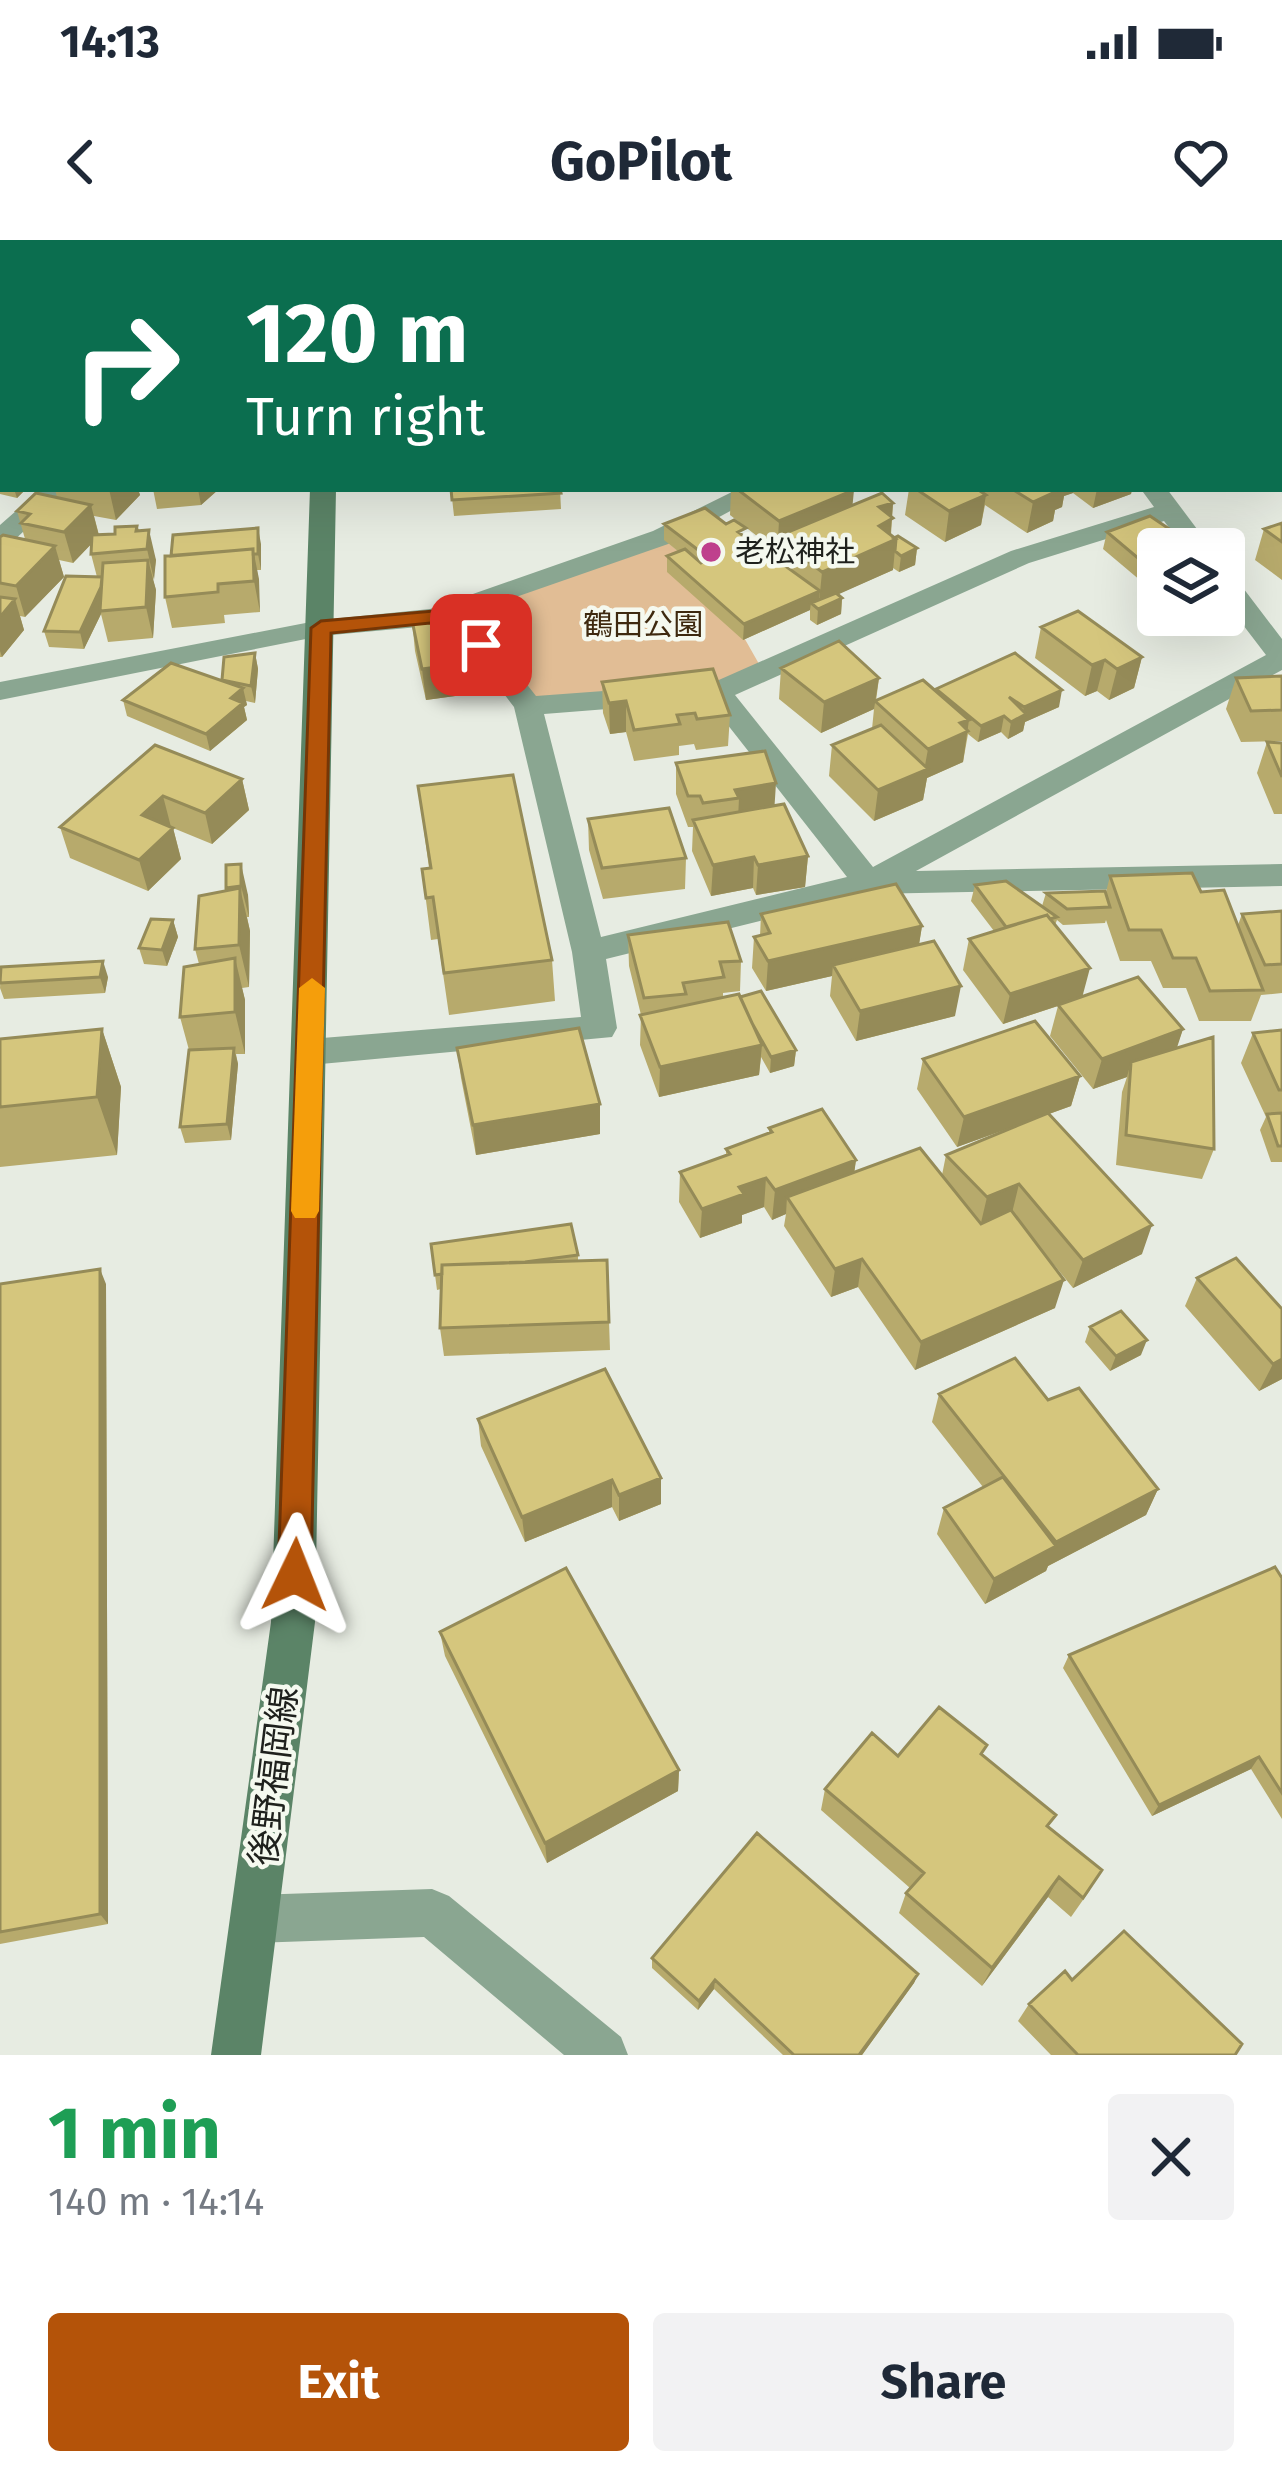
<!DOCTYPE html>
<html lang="en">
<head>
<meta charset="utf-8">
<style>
  body { margin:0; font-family:"Fira Sans","Noto Sans JP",sans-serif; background:#f2f2f3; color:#1f2937; height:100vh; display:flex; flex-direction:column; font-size:45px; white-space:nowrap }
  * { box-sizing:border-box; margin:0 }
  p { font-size:39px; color:#747a83 }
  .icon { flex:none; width:66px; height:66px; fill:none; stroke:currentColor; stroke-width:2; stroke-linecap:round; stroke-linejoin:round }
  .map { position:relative; height:1815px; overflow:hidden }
  .panel { display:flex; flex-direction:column; background:#fff; flex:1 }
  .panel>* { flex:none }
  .top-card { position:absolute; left:0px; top:0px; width:1284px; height:252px; box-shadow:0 12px 48px #0002; background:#0b6e4f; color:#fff; overflow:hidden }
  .fabs { position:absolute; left:1137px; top:288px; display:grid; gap:24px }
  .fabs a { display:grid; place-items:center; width:108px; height:108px; border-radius:12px; background:#fff; box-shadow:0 12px 48px #0002; font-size:60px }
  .pin { position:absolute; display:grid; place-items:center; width:102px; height:102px; color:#fff; margin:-51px; border-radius:24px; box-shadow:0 6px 18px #0006 }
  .me { position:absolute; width:132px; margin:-66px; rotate:2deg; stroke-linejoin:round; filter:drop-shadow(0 0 9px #0008) }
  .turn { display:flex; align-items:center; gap:42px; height:252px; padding:0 48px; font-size:54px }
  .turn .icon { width:156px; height:156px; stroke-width:2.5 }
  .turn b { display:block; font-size:84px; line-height:102px }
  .round { display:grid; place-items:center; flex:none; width:126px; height:126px; border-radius:12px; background:#f2f2f3 }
  .summary { display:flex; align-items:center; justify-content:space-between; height:204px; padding:0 48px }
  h1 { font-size:72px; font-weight:700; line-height:90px; color:#1e9e55 }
  .cta { display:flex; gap:24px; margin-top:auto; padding:24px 48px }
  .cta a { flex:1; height:138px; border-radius:12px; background:#b45309; color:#fff; font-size:48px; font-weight:700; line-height:138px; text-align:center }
  .cta a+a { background:#f2f2f3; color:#1f2937 }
  .status { display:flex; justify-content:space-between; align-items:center; height:84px; padding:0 60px; background:#fff; direction:ltr }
  .status svg { height:33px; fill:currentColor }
  header { display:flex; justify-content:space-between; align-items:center; height:156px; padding:0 48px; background:#fff; font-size:54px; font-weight:700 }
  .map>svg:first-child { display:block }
  .green { fill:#e1bd95 }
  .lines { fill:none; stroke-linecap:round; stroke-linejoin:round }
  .street { fill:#8aa691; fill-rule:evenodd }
  .secondary { fill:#5b8467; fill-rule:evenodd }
  .wall { fill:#b7aa6c }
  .shaded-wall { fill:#958b58 }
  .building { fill:#d5c67d; stroke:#958b58; stroke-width:3 }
  .route { fill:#b45309; stroke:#753606; stroke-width:3 }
  .slow { fill:#f59e0b }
  .poi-dot { fill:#bf408d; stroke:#f5f9ef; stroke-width:4.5 }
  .labels { text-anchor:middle; stroke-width:9; stroke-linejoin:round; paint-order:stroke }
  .far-poi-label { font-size:30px; fill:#1f211d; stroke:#f5f9ef; text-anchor:start }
  .far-park-label { font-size:30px; fill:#3e290f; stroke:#f5f9ef }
  .street-label { font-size:36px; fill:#1f211d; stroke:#f5f9ef }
</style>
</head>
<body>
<div class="status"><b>14:13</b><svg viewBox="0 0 49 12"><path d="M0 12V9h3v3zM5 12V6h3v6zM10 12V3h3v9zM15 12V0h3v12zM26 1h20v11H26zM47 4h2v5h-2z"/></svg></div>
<header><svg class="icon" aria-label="back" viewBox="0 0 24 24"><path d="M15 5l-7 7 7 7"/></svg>GoPilot<svg class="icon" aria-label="heart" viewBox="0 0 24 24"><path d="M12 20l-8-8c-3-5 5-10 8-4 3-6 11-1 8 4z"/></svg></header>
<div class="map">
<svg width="1282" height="1815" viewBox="0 0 1282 1815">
  <rect width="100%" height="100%" fill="#e7ece2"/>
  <path class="green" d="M664,300l44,34 55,97 -46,21 -189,14 -47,-61 -47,-28z"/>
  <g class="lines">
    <path class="street" d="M23,0h22l-24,3z
      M1281,12h1v14h-1z
      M3,34v17l-3,1v-17z
      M41,249h28l-60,56 -9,2v-22z
      M738,249h33l-100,54 -215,75 35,21 45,57 176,-13 299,-132 143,-44 -11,-15 24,-3 45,60h-27l-21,-28 -135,42 -294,132 138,172 393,-212 -42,-55v-26l10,2 48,63v31l-366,201 366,-7v22l-413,8 -263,65 11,69 -5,9 -302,28 -12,-4 -5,-9 5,-9 12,-4 271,-22 -9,-65 -58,-245 -43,-56 -42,-25 -108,10 -321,64v-18l321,-62 109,-11 223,-78zM709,461l138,176 -246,60 -57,-223z
      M432,1649l17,7 172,141 7,18h-64l-140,-118 -170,6 -17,-7 -7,-17 7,-17 17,-7z"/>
    <path class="secondary" d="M316,0h22v3h-22z
      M310,249h26l-21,1133 -54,433h-50l60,-433z"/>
  </g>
  <path class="wall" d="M46,0h96l-1,3h-95z
    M3,47v107h-3v-105z
    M0,193h3v56h23l-9,9 -17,-4z
    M55,249h83l2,6 -24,25 -22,-4 5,19 16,-1 22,-8 19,34 -3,20 3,10 -3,48 -45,4 -7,-28 -17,35 -35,-2 -5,-16 53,-54 -6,-23 1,-11 -19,20 -14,-3 5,17 -39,40 -5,-1 4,14 -22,27h-2v-120l25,2 -8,-28 40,-13z
    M153,249h66l-18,16 -44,4z
    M451,249h109l1,20 -107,7z
    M731,249h121v16l41,-2 -2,32 26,13 -2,17 -16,7 -6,-4v2l-55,24 4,4 -1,16 -24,11 -7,-5v-10l-67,30 -76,-68v-16l12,-4 -15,-12v-16l82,13 28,21 1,-8 -45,-35z
    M909,249h223l-1,5 -38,14 -20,-15 -9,3 -2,11 -7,3 -2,11 -26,12 -42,-28 -4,20 -36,17 -40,-27z
    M1282,283v57l-27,-20 9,-31z
    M1107,292l86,13 -52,36 -38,-32z
    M261,304v26h-4l3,42 -36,3 1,8 -53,5 -7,-31z
    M412,380l65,73 -51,7 -11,-49z
    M1041,387l101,30 -8,31 -25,12 -12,-9 -12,5 -50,-38z
    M255,413l3,16 -3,34 -9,-2 1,4 -3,2 3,13 -37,31 -83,-35 -4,-16 100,-19z
    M781,428l98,10 -3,23 59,-10 1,-2 123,18 -34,15 -2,9 -15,8 -7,-7 -23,10 -10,-8 -5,28 -36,16 -4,22 -49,21 -45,-45 3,-31 40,-16 2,-20 -53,24 -42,-34z
    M1282,436v65l-41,1 -15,-33 10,-31z
    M602,442l128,33 -2,31 -32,4 -2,-6 -15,2v9l-45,6 -8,-29 -16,2 -7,-21z
    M1267,502l15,1v71h-8l-17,-41z
    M155,505l87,34 7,31 -37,34 -39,-16 8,31 -33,32 -78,-33 -10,-31z
    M676,523l99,42 33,51 -3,31 -49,8 -3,-7 -42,8 -19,-45 1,-24h-5l-12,-33z
    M418,546l134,174 3,41 -106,14 -11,-76 -7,1 -9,-71 7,-1z
    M588,579l98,39 -1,31 -82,10 -14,-49z
    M226,625l22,30 1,22h-2l3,14 -1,56 -7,1 3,12v54h-9l2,10 -7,76 -46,3 -5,-16 9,-77 -9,-33 19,-53 -4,-15 32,-58z
    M1110,636l91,16 37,33 4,-11 40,-3v82l-21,2 -10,26h-52l-13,-33h-23l-12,-27h-31l-14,-41 -1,3 -42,2 -6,-5 -2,5 27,72 101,32 -7,19 38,101 -12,30 -86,-14 6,-73 5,-15 -34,12 -43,-53 8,-30 -55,18 -40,-54 6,-31 25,-8 -23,-30 4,-16 67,21 4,-13 60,-1z
    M761,674l161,12 -3,18 36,72 -99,25 -26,-45 2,-20 -66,15 -14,-23 2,-31 6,-1z
    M173,680l5,17 -11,29 -23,-2 -5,-16z
    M628,695l113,26 -1,30 -17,2v5l73,52 -2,16 -24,7 -9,-16 -2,18 -100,22 -19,-52 1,-30 -12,-49z
    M1,727l107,10 -3,16 -101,6 -4,-11z
    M102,789l19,58 -4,68 -117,12v-128z
    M1282,790v132h-11l-11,-32 6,-13 -25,-54 12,-30z
    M457,808l143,56v30l-124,21 -15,-77z
    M923,819l157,17 -9,30 -22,8 93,140 -69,34 -36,-44 18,64 -140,62 -57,-83 -27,10 -47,-71 2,-12 -14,6 -8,-13 -22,8v8l-42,15 -21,-36 1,-30 46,-16v-7l43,-16v-5l87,32 -2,12 88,3 4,-20 89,-36 -78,28 -40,-58z
    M431,1004l147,11v6l29,-1 3,90 -166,6 -4,-28 1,-39 -4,1z
    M1236,1018l46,121 -23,12 -74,-85 12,-28z
    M0,1044h106l2,640 -108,20z
    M1090,1087l51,28 -31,16 -25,-29z
    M939,1154l109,6 110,89 -12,26 -98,51 -2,5 -61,33 -48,-70 7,-26 39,-21 -51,-65z
    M478,1179l183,59v26l-42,17 -7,-14 -87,35 -44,-96z
    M1282,1338v241l-31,-50 -99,47 -89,-148 6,-13z
    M440,1392l239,138 -1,21 -131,72 -102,-207z
    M983,1515l67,73 40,62 -19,27 -23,-20 -66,89 -83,-73 7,-20 4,-5 -89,-78 4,-21 73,-33z
    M652,1718l266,16 -4,9 -52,72h-79l-69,-66 -16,21 -46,-42z
    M1072,1740l163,75h-184l-33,-34 11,-17z"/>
  <path class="shaded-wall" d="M0,0h12l-3,3h-6v8l-3,4z
    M536,0h128v3h-139v-2z
    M1014,0h24v3h-33z
    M14,249h12l-9,9z
    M109,249h29l2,6 -24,25z
    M198,249h21l-18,16z
    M1049,249h25l-1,4 -9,3 -2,11 -7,3 -2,11 -26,12 6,-31z
    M1097,249h35l-1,5 -38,14z
    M854,250l-3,31 -73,18 1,-18z
    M986,255l-5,30 -36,17 4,-31z
    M893,263l-3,39 6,-3 -3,31 -74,33 3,-31 57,-65z
    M91,265l8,31 -26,27 -9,-31z
    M258,288l3,16v26l-3,-16z
    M149,290l7,30 -2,20 -7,-31z
    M55,306l9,31 -39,40 -9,-31z
    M917,308l-2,17 -16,7 2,-16z
    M253,309l6,30 1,33 -6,-31z
    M1158,319v15l-17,7 4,-17z
    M148,320l8,30 -3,48 -7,-31z
    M106,338l-5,36 -17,35 -4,-17z
    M820,351l-2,16 -7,-4 -1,7 -67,30 1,-16z
    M842,358l-1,16 -24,11 1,-16z
    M15,359l9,31 -22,27 -2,-6v-34z
    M255,413l3,16 -3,34 -4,-17z
    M1142,417l-8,31 -25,12 8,-31z
    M1105,420l-8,31 -12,5 7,-31z
    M475,422l2,31 -51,7 -4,-31z
    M879,438l-5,31 -53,24 3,-31z
    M243,448l4,17 -3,2 3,13 -37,31 -4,-17 25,-36z
    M1062,450l-3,17 -34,15 -2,9 -15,8 3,-17 11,-5 2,-10z
    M626,461v31l-16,2 -1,-31z
    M1004,476l-3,16 -23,10 3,-16z
    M969,480l-6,42 -36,16 -4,22 -49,21 4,-31 46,-19 4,-22 32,-26z
    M242,539l7,31 -37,34 -7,-31z
    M776,543l-2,31 -36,6 1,-22 -4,-8z
    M163,556l8,31 -29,-12z
    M173,588l8,31 -33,32 -9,-31z
    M808,616l-3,31 -49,8 2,-30z
    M754,617l-1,31 -42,8 2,-31z
    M241,624l7,31 1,22 -8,-31z
    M240,648l10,43 -1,56 -10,-42z
    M173,680l5,17 -11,29 -5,-16z
    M922,686l-5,31 -84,8 -1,11 -66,15 2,-30z
    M235,718l10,42v54l-10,-42z
    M103,721l5,16 -3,16 -5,-16z
    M1090,728l-8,30 -79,26 7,-30z
    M961,746l-6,30 -99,25 4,-30z
    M102,789l19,58 -4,68 -20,-58z
    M1183,789l-10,31 -42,2 -4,15 -34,12 9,-30z
    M762,805l-3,30 -100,22 1,-30z
    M234,808l4,16 -7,76 -4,-16z
    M796,810l-2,16 -24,7 1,-16z
    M1080,836l-9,30 -114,41 7,-30z
    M600,864v30l-124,21 -3,-30z
    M856,920l-4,29 -65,8 -1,17 -14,6 3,-30z
    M766,938l-2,29 -22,8v8l-42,15 2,-29 37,-22z
    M1019,944l-7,29 -32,14 7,-30z
    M1152,985l-10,29 -69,34 10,-28z
    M862,1019l-4,28 -27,10 4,-28z
    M100,1029l6,15 2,640 -8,-10z
    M1064,1040l-9,28 -140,62 6,-28z
    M1147,1100l-6,15 -31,16 6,-15z
    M1282,1119v20l-23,12 14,-27z
    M661,1238v26l-42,17v-26z
    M612,1240v27l-87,35 -3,-25z
    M1158,1249l-12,26 -98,51 -2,5 -61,33 9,-25 60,-32 2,-5z
    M1259,1517l-8,12 -99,47 7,-11z
    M679,1530l-1,21 -131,72 -2,-20z
    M1059,1637l-11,20 -66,89 10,-18z
    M918,1734l-4,9 -52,72h-3z
    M715,1740l-1,9 -16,21 1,-9z"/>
  <path class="building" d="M153,0h55l-1,3h-54z
    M214,0h56l-1,3h-56z
    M436,0h59v3h-58z
    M975,0h39l-9,3h-25z
    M1,47h2v38h-3z
    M0,99l3,1v27l-3,-1z
    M0,193h3v33h-3z
    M451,249h109l1,4 -109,7z
    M737,249h115l2,1 -75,31z
    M916,249h61l9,6 -37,16z
    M1012,249h45l2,1 -26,12z
    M36,253l55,12 -27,27 -43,-9 9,-9 -13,-3z
    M882,253l11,10 -14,4 14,11 -14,8 17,13 -74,33 -46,-35z
    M705,268l21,16 8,-4 12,8 -8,4 82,59 -76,33 -77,-68 18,-7 16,14 9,-4 -46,-35z
    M1150,276l43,29 -9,4h-26v10l-13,5 -38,-32z
    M1282,283v19l-18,-13z
    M137,286l-1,5 13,-1 -2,19 -56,5 1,-19 23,-1v-7z
    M258,288v26h-5v-5l-82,7 2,-21z
    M3,295l52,11 -39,40 -16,-3v-46z
    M898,296l19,12 -16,8 -6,-5 1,-12 -2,-1z
    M253,309l1,32 -36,3v8l-53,5v-41z
    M148,320l-2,47 -46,4 3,-48z
    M66,336l36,1 -1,10 -21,45 -36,-1z
    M836,353l6,5 -24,11 -7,-6z
    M0,357l15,2 -15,18z
    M1078,371l64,46 -25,12 -12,-9 -13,5 -51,-38z
    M463,374l12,48 -53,7 -10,-49z
    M839,401l40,37 -55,24 -43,-34z
    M255,413l-4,33 -29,-6 2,-23z
    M1015,413l47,37 -38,17 -15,-10 17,17 -15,8 -7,-6 -23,10 -45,-37z
    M171,423l72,25 -12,10 12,5 -37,31 -83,-34z
    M713,429l17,46 -33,4 -2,-6 -18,2 3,9 -46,6 -8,-29 -17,2 -7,-21z
    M1282,436v34l-31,1 -15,-33z
    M923,440l46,40 -9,3 8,8 -40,18 -53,-48z
    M881,485l47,44 -50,21 -46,-45z
    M1267,502l15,1v34z
    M155,505l87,34 -37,34 -42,-17 -21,19 31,13 -34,32 -79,-33z
    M765,511l11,32 -41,7 4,8 -36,5 -3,-7h-12l-12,-33z
    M513,535l39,185 -108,13 -11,-76 -7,1 -4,-29 9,-1 -13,-82z
    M784,564l24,52 -50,9 -4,-8 -41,8 -20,-45z
    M669,568l17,50 -84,10 -14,-49z
    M241,624v22l-15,2v-23z
    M1192,633l9,19 23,-2 39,100 -53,1 -14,-33h-23l-12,-28h-32l-19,-54z
    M1006,641l51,36 -7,2 -3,-4 -41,12 -31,-42z
    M896,644l26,42 -154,35 -14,-24 16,-4 -9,-19z
    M240,648l-1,57 -44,4 4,-53z
    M1105,651l5,16 -43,2 -21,-16z
    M1282,671v53l-17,1 -23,-51z
    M1047,675l43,53 -80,26 -41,-55z
    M151,679l22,1 -11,30 -23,-2z
    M728,682l13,39 -21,1 4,15 -41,6 3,11 -42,4 -16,-63z
    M934,701l27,45 -101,25 -27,-46z
    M235,718v54l-55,5 4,-50z
    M103,721l-3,16 -100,6 1,-16z
    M1138,737l45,52 -81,30 -44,-54z
    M761,751l35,59 -25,7 -19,-34 -12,-26z
    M739,754l23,51 -102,22 -20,-52z
    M1035,781l45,55 -116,41 -41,-58z
    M579,788l21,76 -127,21 -16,-77z
    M102,789l-5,68 -97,10v-68z
    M1282,790v60h-3l-26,-57z
    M1213,797l1,112 -88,-14 5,-73z
    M234,808l-7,76 -47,3 9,-77z
    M822,869l34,51 -81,30 -9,-12 -27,9 5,7 -42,15 -22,-37 50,-18 -4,-5 46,-17 -3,-4z
    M1048,873l104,112 -69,35 -64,-76 -32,13 -41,-42z
    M1282,873v33h-4l-11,-32z
    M920,908l61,76 30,-14 53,70 -143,62 -59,-83 -27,10 -48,-72z
    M571,984l7,31 -53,7 -83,3v9l-7,1 -4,-31z
    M1236,1018l46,51v50l-9,5 -76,-86z
    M607,1020l2,62 -169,6 2,-63z
    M100,1029v645l-100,18v-648z
    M1121,1071l26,29 -31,16 -26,-29z
    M1015,1118l33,42 31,-12 79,101 -102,53 -117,-148z
    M605,1129l56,109 -42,17 -7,-15 -90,37 -44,-98z
    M1003,1237l53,69 -62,33 -50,-71z
    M1275,1327l7,11v215l-23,-36 -100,48 -90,-150z
    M566,1328l113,202 -134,73 -105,-211z
    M939,1467l48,38 -6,9 75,61 -9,11 55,44 -19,28 -24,-21 -67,91 -86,-75 18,-20 -99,-84 47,-56 26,23z
    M757,1593l161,141 -59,81h-65l-79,-75 -16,21 -47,-43z
    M1124,1691l118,113 -7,11h-157l-49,-51 36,-33 7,9z"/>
  <path class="route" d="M434,371l57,34 -3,5h-15l-43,-27 -99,10 -20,942 -5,10 -11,5 -12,-5 -5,-10 33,-947 10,-7z"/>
  <path class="slow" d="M312,738l13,10 -6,223 -4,7h-20l-4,-7 8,-223z"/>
  <circle class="poi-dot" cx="711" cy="312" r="12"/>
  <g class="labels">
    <g class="far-poi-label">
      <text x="735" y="322">老松神社</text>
    </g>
    <g class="far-park-label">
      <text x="643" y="395">鶴田公園</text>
    </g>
    <g class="street-label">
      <text transform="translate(273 1536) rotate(-83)" y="13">後野福岡線</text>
    </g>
  </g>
</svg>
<div class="fabs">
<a><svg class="icon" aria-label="layers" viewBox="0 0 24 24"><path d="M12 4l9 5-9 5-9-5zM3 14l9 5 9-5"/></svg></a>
</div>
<div class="pin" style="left:481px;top:405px;background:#d93025"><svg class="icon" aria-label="arrive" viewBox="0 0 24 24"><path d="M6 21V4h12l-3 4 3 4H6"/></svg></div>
<svg class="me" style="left:295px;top:1335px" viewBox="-20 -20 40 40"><path d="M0-17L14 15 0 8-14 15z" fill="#b45309" stroke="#fff" stroke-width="4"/></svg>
<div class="top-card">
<div class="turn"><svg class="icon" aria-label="right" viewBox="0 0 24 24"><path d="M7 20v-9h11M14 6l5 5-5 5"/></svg><div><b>120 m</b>Turn right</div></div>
</div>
</div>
<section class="panel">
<div class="summary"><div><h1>1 min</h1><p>140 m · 14:14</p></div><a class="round"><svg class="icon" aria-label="close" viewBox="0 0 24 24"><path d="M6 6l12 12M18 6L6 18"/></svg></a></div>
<div class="cta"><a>Exit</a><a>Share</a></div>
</section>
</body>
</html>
